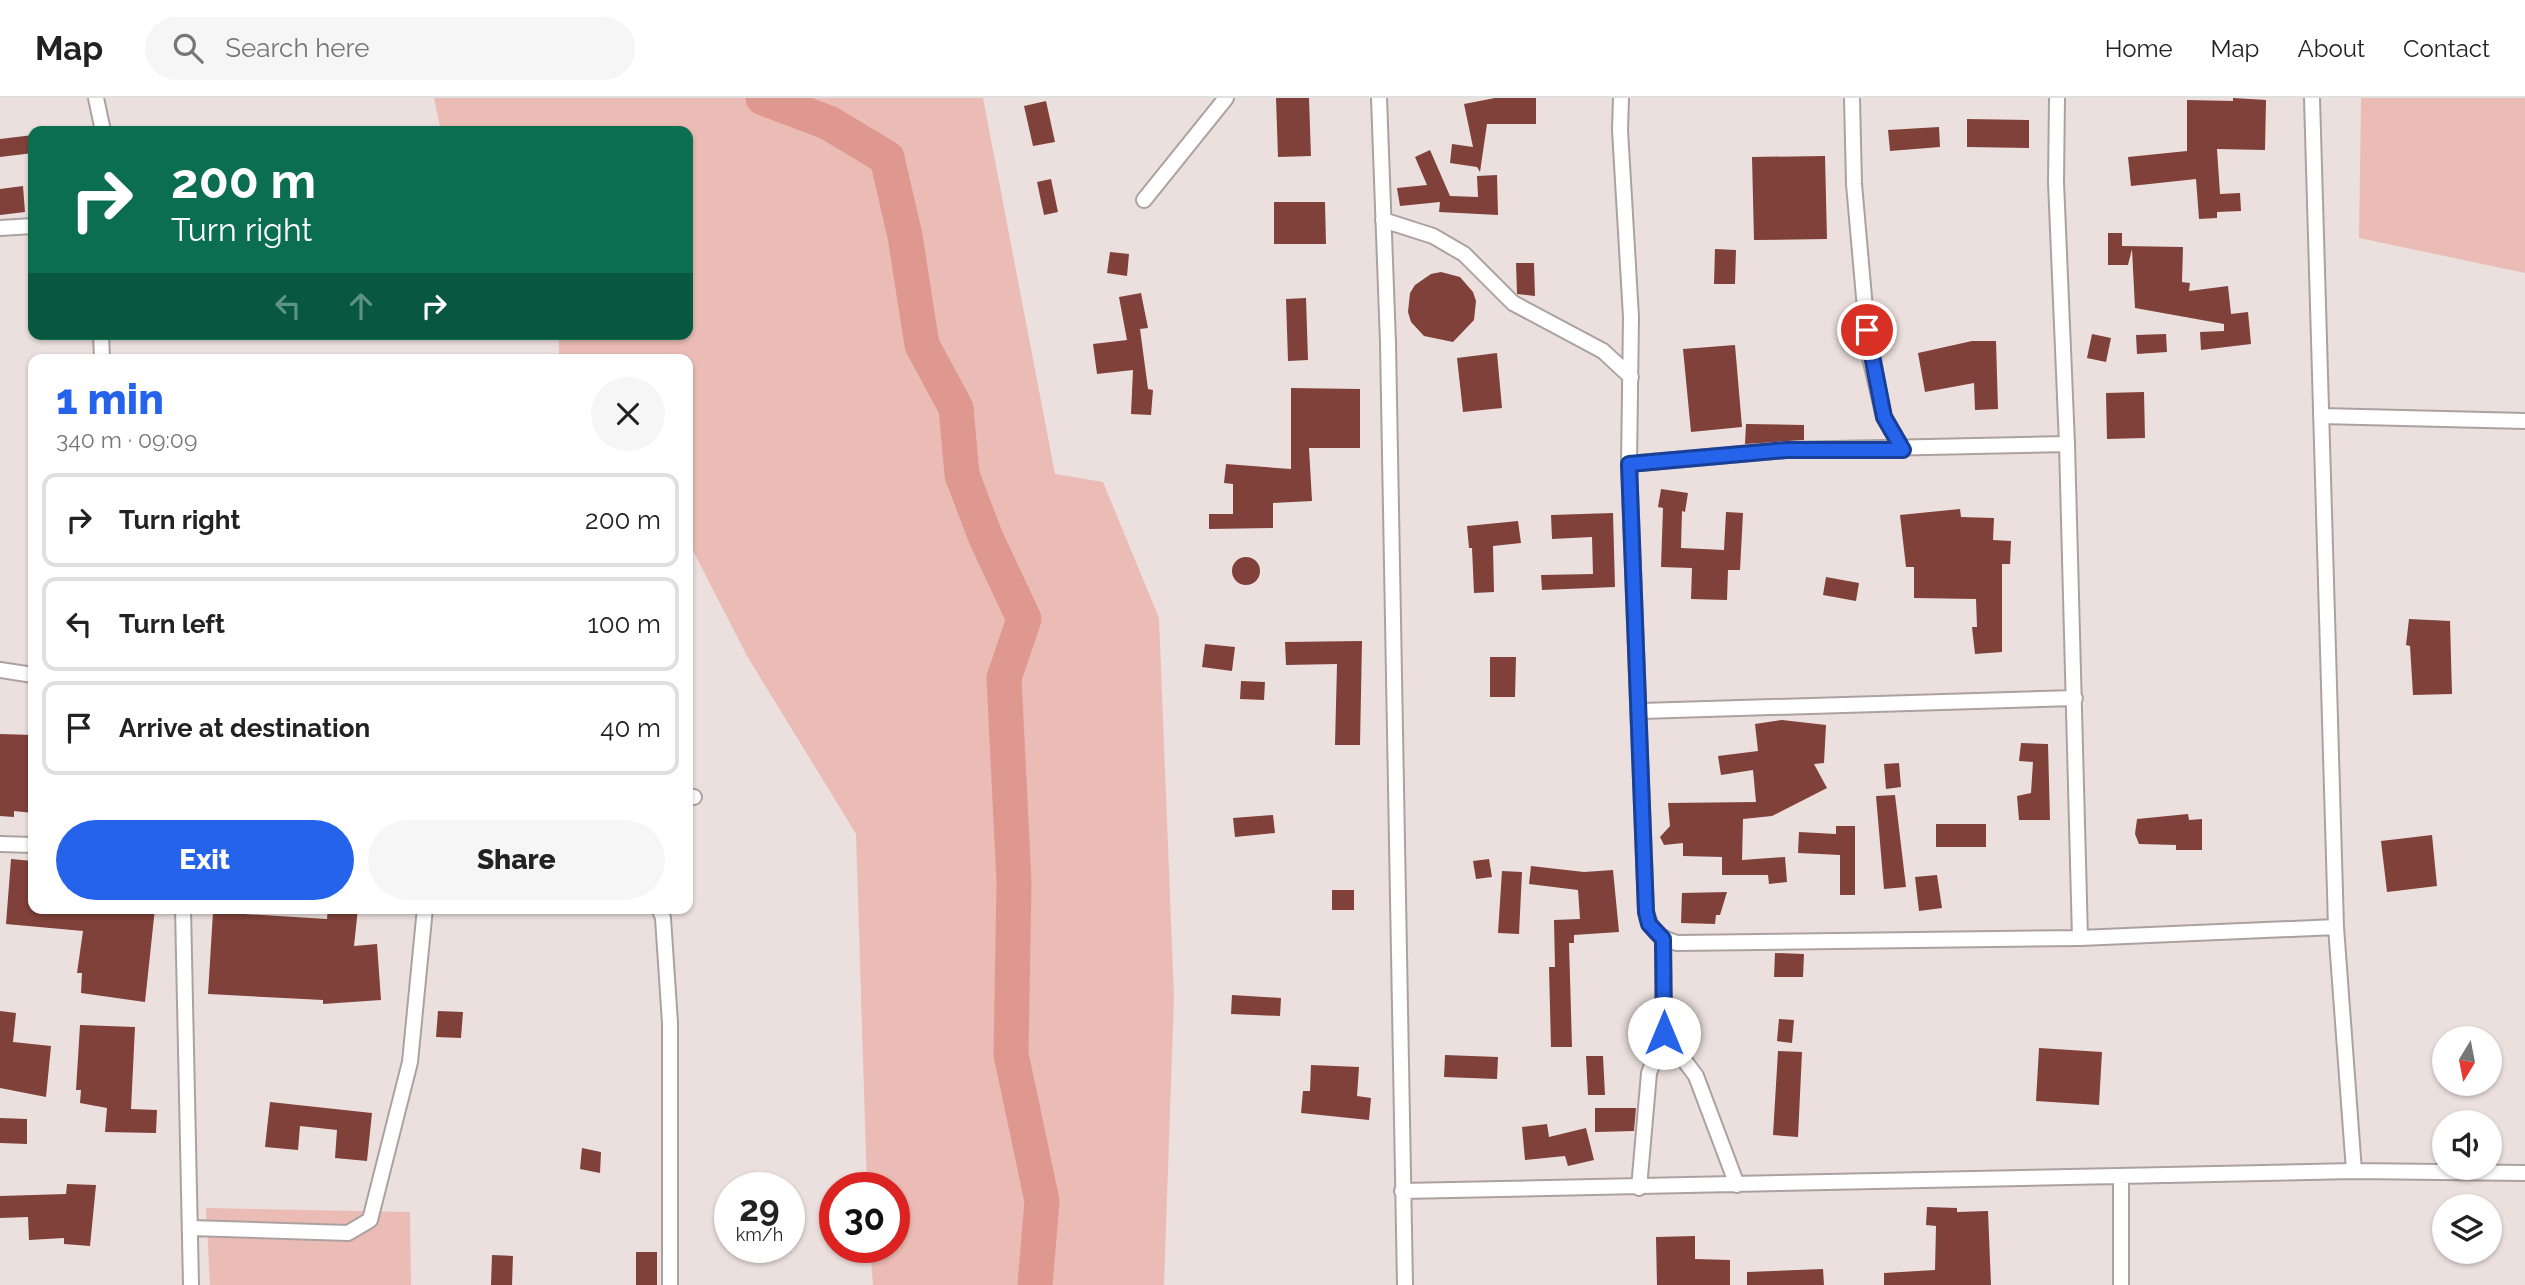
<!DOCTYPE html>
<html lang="en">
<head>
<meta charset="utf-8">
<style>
  body { margin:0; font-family:Raleway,sans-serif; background:#f6f6f6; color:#222; height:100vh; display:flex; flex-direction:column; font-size:26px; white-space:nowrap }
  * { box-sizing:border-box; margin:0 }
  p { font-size:23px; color:#767676 }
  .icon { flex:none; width:38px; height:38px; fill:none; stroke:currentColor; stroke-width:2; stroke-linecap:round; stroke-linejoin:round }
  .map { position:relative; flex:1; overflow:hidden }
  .side { position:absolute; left:28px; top:256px; width:665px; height:560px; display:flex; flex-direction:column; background:#fff; border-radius:14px; box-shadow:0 2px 5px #0004 }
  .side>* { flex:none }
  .guide { position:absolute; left:28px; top:28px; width:665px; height:214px; border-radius:14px; box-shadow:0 2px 5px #0004; background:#0b6e4f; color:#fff; overflow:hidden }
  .needle { width:46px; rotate:190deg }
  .controls { position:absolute; left:2432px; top:928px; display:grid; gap:14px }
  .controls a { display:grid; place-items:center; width:70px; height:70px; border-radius:50%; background:#fff; box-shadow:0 2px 5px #0004; font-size:35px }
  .speed { position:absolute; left:714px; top:1074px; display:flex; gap:14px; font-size:35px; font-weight:700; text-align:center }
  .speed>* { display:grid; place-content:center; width:91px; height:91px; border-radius:50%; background:#fff; box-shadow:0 2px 5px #0004; line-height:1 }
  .speed small { font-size:18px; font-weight:400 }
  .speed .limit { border:10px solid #d22; background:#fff; color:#111 }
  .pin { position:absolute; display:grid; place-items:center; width:60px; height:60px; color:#fff; margin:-30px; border:4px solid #fff; border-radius:50%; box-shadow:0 2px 7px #0007 }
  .me { position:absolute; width:77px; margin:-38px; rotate:0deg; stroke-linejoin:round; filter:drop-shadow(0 0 5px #0008) }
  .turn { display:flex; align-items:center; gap:24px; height:147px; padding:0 28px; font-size:32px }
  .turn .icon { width:91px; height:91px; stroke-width:2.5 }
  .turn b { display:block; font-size:49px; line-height:60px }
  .lanes { display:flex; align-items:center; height:66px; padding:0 28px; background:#0003; justify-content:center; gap:35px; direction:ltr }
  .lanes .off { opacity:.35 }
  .round { display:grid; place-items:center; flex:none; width:74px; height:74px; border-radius:37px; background:#f6f6f6 }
  .headline { display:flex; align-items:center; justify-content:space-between; height:119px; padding:0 28px }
  h1 { font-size:42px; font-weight:800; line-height:52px; color:#2563eb }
  .primary-button { display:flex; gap:14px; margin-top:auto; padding:14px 28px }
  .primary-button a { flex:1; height:80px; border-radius:42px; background:#2563eb; color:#fff; font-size:28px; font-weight:800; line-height:80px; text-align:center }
  .primary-button a+a { background:#f6f6f6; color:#222 }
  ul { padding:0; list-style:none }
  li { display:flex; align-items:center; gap:21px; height:94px; margin:0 14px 10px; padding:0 14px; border:4px solid #e0e0e0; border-radius:14px }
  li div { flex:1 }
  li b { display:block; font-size:26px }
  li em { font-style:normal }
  header { display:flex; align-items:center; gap:42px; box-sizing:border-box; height:98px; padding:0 35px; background:#fff; border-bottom:2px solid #e0e0e0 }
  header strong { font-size:33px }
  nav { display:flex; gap:38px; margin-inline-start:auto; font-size:24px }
  .search { width:490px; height:63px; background:#f6f6f6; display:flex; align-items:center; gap:18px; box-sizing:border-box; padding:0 24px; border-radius:38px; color:#767676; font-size:26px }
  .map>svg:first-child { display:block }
  .green { fill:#ebbcb5 }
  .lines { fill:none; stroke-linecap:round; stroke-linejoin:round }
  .river { stroke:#df988f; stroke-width:35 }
  .building { fill:#7f413a }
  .minor-casing { stroke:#ada19f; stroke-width:18 }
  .minor { stroke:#fff; stroke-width:14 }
  .route-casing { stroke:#184099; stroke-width:18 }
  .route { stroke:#2563eb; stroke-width:12 }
</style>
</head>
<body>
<header>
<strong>Map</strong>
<div class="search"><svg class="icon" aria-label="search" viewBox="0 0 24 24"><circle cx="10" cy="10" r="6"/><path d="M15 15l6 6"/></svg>Search here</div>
<nav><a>Home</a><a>Map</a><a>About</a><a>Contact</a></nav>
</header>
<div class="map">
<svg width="2525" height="1187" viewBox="0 0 2525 1187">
  <rect width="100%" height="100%" fill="#ece0de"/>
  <path class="green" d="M434,0h549l72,376 48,8 56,136 15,379 -10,288h-291l-3,-37h24v-60h-27l-11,-354 -109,-178 -59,-115v-182h-129v-25h129v-203h-247z
    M2361,0h164v175l-166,-35z
    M206,1110l204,4 1,73h-201z"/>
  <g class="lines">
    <path class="river" d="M763,0l66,25 58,35 18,78 17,109 34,63 6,67 24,63 38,81 -20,59 10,204 -3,172 31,147 -7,84"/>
  </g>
  <path class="building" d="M1276,0h33l2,58 -33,1z
    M1495,0h41v26h-49l-7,48 -3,-5 -27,-4 2,-19 21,3 -9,-43z
    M2233,0l33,2 -1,50 -48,-1 3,45 20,-1 1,18 -24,1v6l-18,1 -3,-40 -65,7 -3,-29 59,-6v-51l46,1z
    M1046,3l9,41 -22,4 -9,-40z
    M1967,21l62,1v28l-62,-1z
    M1939,29l1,20 -50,4 -2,-21z
    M33,37v18l-33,4v-18z
    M1430,52l20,46 28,1 -1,-21 20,-1 1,40 -59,-3 1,-10 -40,4 -3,-18 30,-3 -12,-28z
    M1825,58l2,83 -73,1 -2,-83z
    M1051,81l7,33 -14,3 -7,-33z
    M23,88l2,26 -25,3v-26z
    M1274,104h51l1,42h-52z
    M2108,135h14v13l61,1 -1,35 8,1 -1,8 39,-5 3,28 17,-2 3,32 -50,6 -1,-18 24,-1v-7l-89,-16 -3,-59 -4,16h-20z
    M1715,151l21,1 -1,34h-21z
    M1110,154l19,2 -2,22 -20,-3z
    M1516,165h18l1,33 -18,-2z
    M1441,174l19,5 13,15 3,9 -2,19 -21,22 -29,-6 -13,-14 -3,-10 2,-19 5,-8 16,-11z
    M1141,195l7,35 -8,1 8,60 5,1 -2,25 -20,-1 2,-44 -36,4 -4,-30 34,-4 -8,-43z
    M1306,200l2,62 -20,1 -2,-62z
    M2092,236l19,4 -5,24 -19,-4z
    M2166,236l1,18 -30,2 -1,-19z
    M1972,243h24l2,68 -23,1 -1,-27 -49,9 -7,-39z
    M1735,247l7,82 -51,5 -8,-83z
    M1497,255l5,55 -39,4 -6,-54z
    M1291,290l69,1v59h-51l3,53 -39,2v25l-64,1v-15h24v-30l-9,-1 2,-19 65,5z
    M2144,294l1,46 -38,1 -1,-46z
    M1746,326l58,1v15l-59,4z
    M1661,391l27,4 -3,19 -3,-1 -1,37 43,2 2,-38 17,1 -3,57h-12l-1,30 -36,-1 1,-31 -31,-1 2,-59 -5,-1z
    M1960,411l1,8 33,1 -1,22 18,1 -1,23h-8v88l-27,2 -3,-27h5l-1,-28 -62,-1v-31h-8l-6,-52z
    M1613,415l2,74 -73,3 -1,-15 52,-1 -1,-37 -40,2 -1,-24z
    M1518,423l3,22 -28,3 1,46 -20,1 -2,-45h-3l-2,-22z
    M1232 473a14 14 0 1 1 28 0a14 14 0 1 1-28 0Z
    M1826,479l33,6 -3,18 -33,-6z
    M2409,521l41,2 2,73 -39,1 -3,-49 -4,-1z
    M1362,543l-2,104h-25l2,-81 -51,1 -1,-23z
    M1205,546l30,3 -3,24 -30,-4z
    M1490,559h26l-1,40h-25z
    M1241,583l24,1 -1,18 -24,-1z
    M1782,622l44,5 -2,38 -10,1 13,24 -55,28 -29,3 -1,41 43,-3 2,25 -18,2 -1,-9h-46v-18l-39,-1v-13l-19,2 -4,-8 10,-11 -2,-23 88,-1 -3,-32 -32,5 -3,-19 40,-5 -3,-27z
    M0,636l33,1v78l-19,-2v6l-14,-1z
    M2021,645l27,1 2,76h-31l-2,-24 14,-3 2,-31 -14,-1z
    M1899,665l2,24 -15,2 -2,-25z
    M1895,697l11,92 -22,2 -8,-93z
    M2188,716l1,6 13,-1v31h-26v-5l-37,-1 -4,-10 2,-15z
    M1273,717l2,18 -40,4 -2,-19z
    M1936,726h50v23h-50z
    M1836,728h19v69h-15v-40l-42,-2 1,-21 37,2z
    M2432,737l5,51 -50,6 -6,-51z
    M11,761l22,2v47h122l-10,94 -64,-9 1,-20h-5l6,-42 -77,-7z
    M1489,761l3,18 -16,2 -3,-18z
    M1531,768l53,6 29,-2 6,62 -45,3v8h-5l3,104h-21l-2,-80h6l-1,-47 26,-1 -2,-29 -49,-6z
    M1502,773l20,1 -3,62 -21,-1z
    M1937,777l5,33 -23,3 -4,-34z
    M1332,792h22v20h-22z
    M1727,794l-7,23h-4l-1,9 -34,-1 1,-30z
    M328,810h30l-4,38 23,-2 4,56 -58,4v-4l-115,-6 5,-82 114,7z
    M1775,855l29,1 -1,23h-29z
    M1232,897l49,3 -1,18 -49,-2z
    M0,913l16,2 -3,29 38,4 -5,51 -46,-9z
    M438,913l25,1 -2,26 -25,-1z
    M1779,921l15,1 -2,23 -15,-2z
    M80,927l55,2 -4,82 26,1 -1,23 -51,-1 2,-24 -27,-5 1,-13h-5z
    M2039,950l63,4 -3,53 -63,-4z
    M1778,953l24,1 -4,85 -25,-2z
    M1445,957l53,2 -1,22 -53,-2z
    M1586,958h17l2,39h-17z
    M1311,967l48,2 -2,29 14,2 -2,22 -68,-7 2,-22h7z
    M270,1004l102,11 -5,48 -32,-3 2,-28 -37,-4 -2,24 -33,-3z
    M1595,1010h41l-2,23 -39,1z
    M0,1020l27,1v25l-27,-1z
    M1547,1026l2,13 37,-9 8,32 -26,6 -3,-10 -40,4 -3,-33z
    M582,1050l19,4 -1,21 -20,-4z
    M67,1086l29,1 -6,61 -26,-2v-6l-35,2 -1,-23 -28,1v-22l66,-2z
    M1927,1109l30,1v4l31,-1 3,74h-107v-12l51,-3 1,-44 -10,-1z
    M1695,1138v23l35,1v25h-73l-1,-48z
    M636,1154h21v33h-21z
    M492,1157l21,1 -1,29h-21z
    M1823,1171l1,16h-77v-13z"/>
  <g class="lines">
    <defs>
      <path id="minor" d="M96,0l7,33
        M1379,0l9,245 17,942
        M1621,0l-1,32 11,187 -2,147 157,-14 281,-6 -11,-262 1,-84
        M1852,0l2,86 15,170 15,63 19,33
        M2312,0l24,829 18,244
        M1144,102l82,-102
        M1383,122l50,16 31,18 49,49 90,48 28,26
        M0,130l33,-2
        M101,236l1,25
        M2321,318l204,5
        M2067,346l13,494
        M1629,366l17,448c5,19 13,26 31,31l403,-5 256,-11
        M0,572l33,5
        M1641,613l434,-13
        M688,699h6
        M0,746l33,1
        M183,810l8,377
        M659,810l4,10 7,105v262
        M1664,935l32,43 41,109
        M2121,1079v108
        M1639,1090l10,-115 15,-40 -1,-94
        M1402,1093l952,-20 171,2
        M191,1130l157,5 22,-13 40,-158 15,-154"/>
    </defs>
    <use href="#minor" class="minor-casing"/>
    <use href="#minor" class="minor"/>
  </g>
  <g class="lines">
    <defs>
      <path id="route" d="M1664,935l-1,-94 -14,-15 -3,-12 -17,-448 157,-14h117l-19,-33 -17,-87"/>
    </defs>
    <use href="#route" class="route-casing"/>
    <use href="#route" class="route"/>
  </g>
</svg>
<div class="controls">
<a><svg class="needle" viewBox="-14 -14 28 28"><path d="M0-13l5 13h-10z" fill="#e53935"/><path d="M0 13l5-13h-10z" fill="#767676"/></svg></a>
<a><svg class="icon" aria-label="sound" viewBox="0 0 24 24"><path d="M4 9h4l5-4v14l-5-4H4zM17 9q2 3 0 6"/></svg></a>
<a><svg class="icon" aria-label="layers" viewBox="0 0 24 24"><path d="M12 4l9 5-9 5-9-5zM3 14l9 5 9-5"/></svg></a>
</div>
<div class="speed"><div>29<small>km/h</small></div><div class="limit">30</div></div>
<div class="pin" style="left:1867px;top:232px;background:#d93025"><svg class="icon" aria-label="arrive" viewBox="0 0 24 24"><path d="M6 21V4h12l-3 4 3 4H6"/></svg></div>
<svg class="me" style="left:1664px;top:935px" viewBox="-20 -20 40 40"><circle r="19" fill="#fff"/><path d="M0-13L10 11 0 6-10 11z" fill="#2563eb"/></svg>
<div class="guide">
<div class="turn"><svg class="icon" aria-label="right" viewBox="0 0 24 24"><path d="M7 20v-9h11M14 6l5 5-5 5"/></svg><div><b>200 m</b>Turn right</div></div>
<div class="lanes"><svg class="icon off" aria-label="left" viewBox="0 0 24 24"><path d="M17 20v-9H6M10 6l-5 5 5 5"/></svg><svg class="icon off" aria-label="ahead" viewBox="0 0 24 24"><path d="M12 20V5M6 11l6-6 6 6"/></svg><svg class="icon" aria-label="right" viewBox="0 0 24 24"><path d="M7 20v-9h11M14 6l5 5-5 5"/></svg></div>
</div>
<section class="side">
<div class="headline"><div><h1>1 min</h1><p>340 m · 09:09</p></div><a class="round"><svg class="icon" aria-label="close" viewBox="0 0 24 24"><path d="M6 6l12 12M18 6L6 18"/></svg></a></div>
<ul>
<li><svg class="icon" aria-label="right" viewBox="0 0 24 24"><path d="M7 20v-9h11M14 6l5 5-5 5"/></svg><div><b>Turn right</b></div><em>200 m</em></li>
<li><svg class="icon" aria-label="left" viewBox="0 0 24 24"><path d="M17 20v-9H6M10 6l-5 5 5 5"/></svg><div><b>Turn left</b></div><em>100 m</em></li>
<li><svg class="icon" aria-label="arrive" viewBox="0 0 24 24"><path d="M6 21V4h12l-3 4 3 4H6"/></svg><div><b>Arrive at destination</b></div><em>40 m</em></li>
</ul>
<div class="primary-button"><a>Exit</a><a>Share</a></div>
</section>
</div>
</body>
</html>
